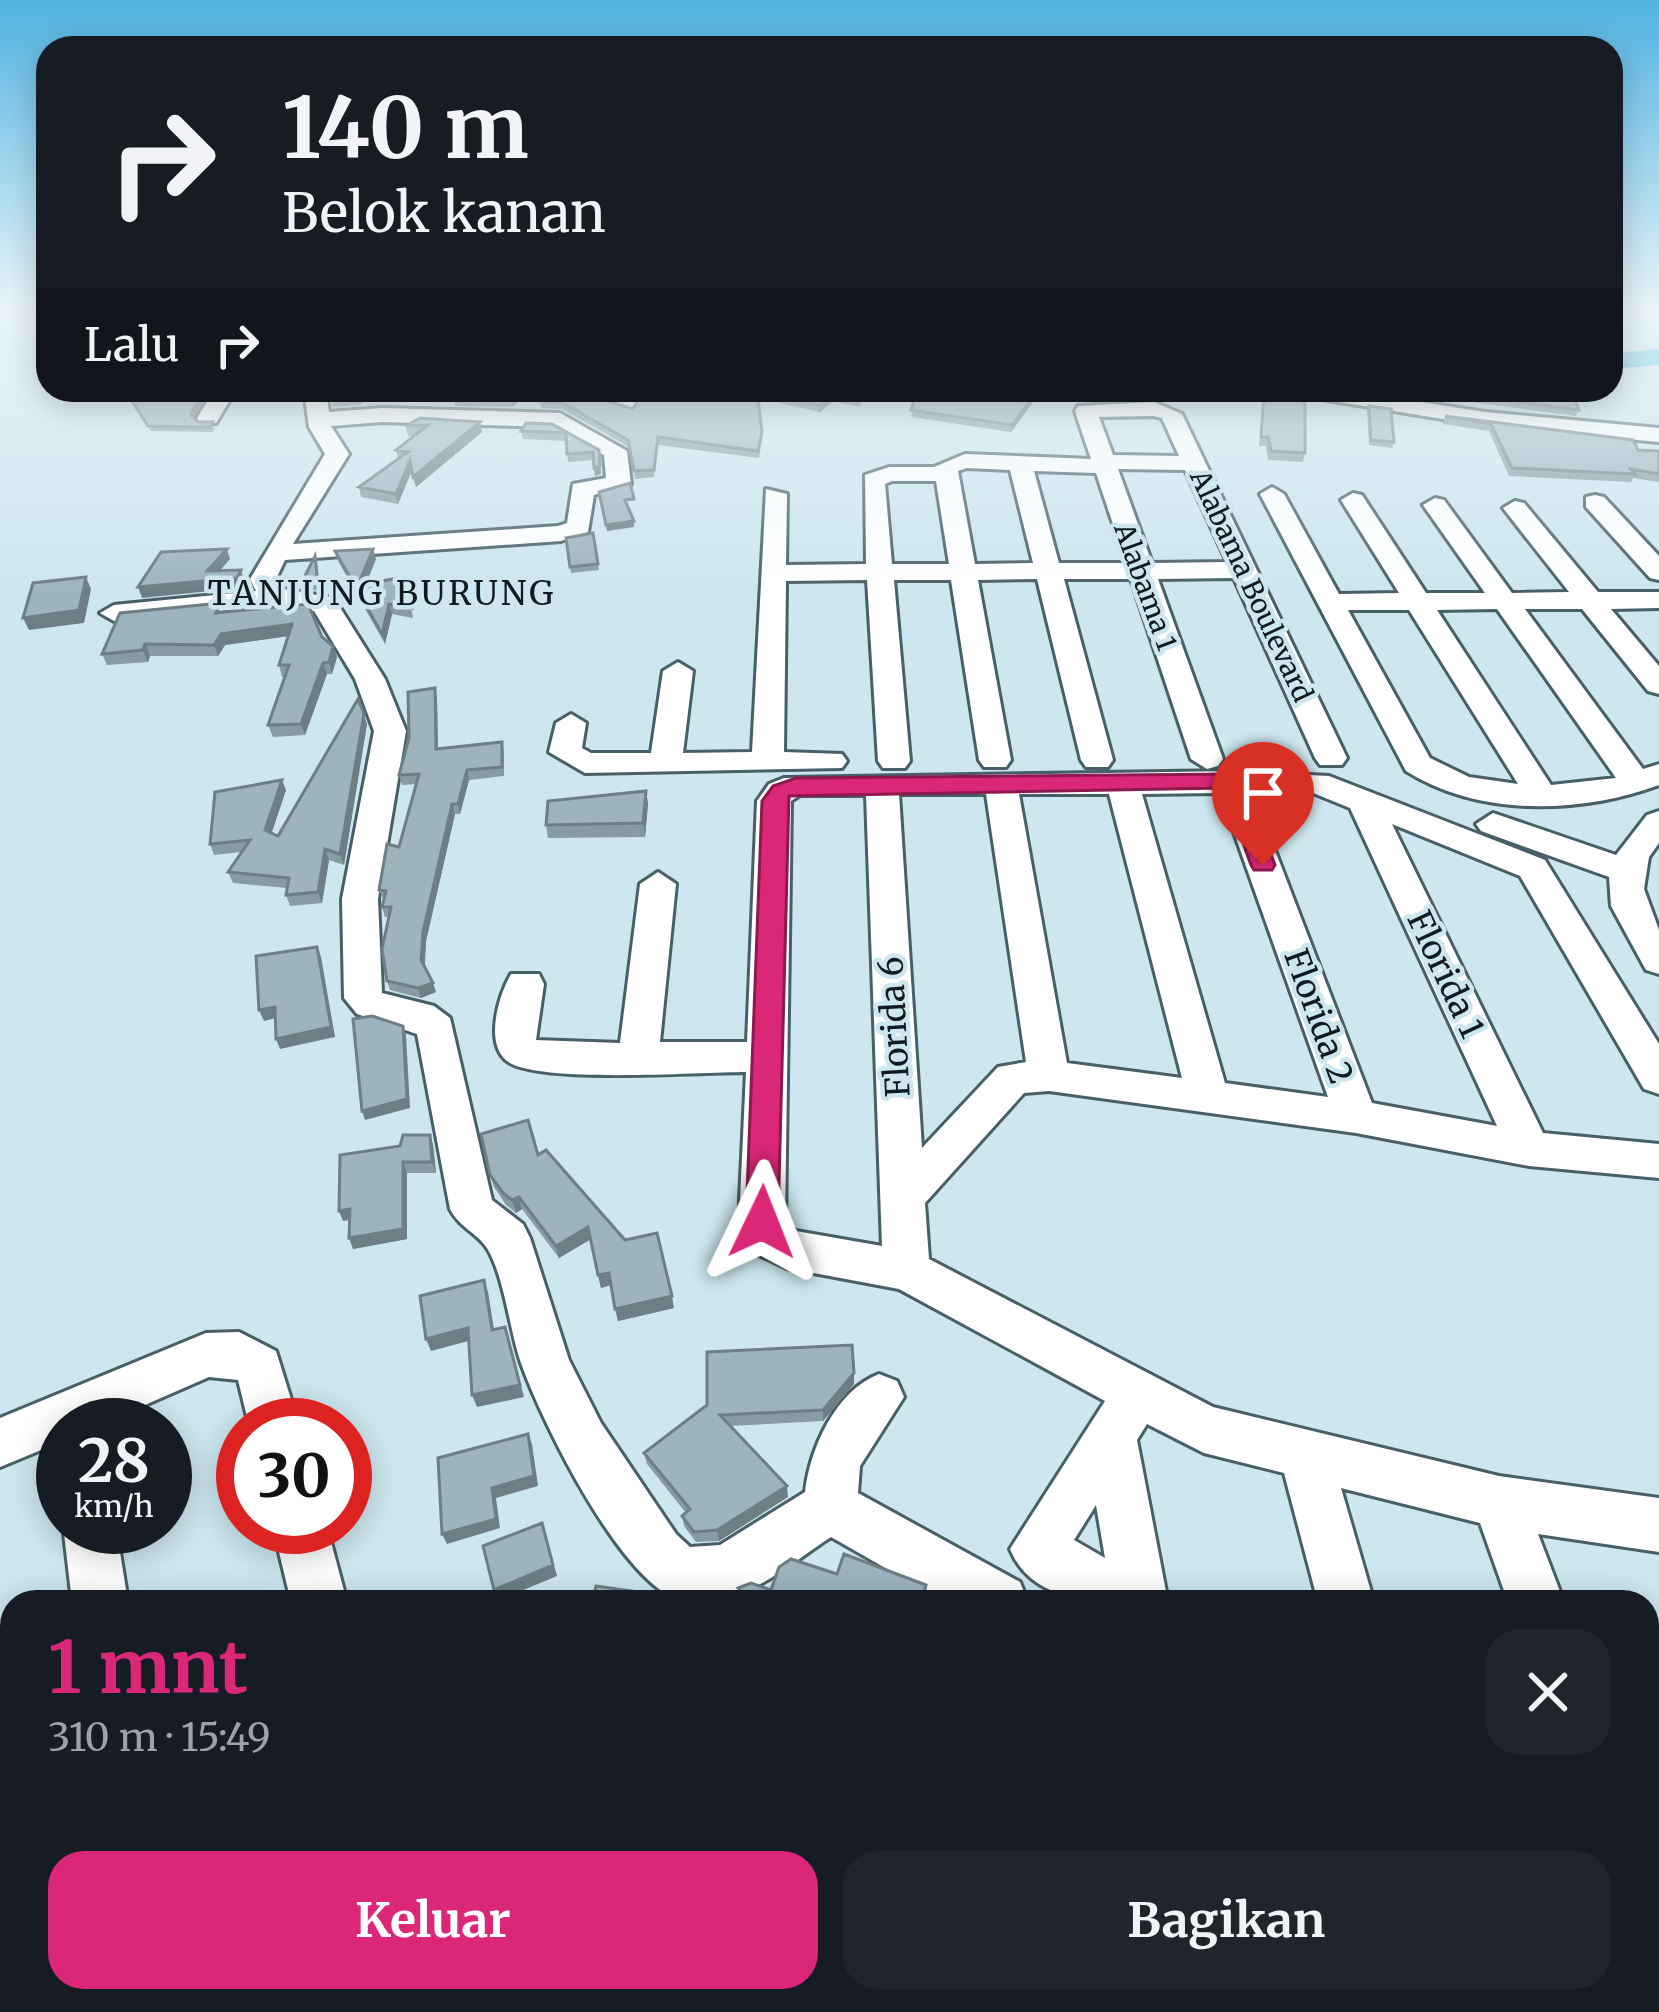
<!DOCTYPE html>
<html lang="id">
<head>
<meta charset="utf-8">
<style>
  body { margin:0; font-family:Merriweather,serif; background:#20242c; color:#f1f3f6; height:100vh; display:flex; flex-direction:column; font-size:45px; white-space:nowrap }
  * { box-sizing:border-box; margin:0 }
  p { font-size:39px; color:#9ea1a6 }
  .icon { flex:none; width:66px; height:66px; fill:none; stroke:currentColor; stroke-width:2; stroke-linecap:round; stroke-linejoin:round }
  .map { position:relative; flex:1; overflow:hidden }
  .panel { position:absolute; left:0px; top:1590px; width:1659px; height:423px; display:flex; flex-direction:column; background:#171b24; border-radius:36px 36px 0 0; box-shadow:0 6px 30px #0003 }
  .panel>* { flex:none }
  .top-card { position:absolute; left:36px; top:36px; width:1587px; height:366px; border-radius:36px; box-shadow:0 6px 30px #0003; background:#171b24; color:#f1f3f6; overflow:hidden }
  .speed { position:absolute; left:36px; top:1398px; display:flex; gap:24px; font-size:60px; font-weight:700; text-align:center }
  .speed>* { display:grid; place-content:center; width:156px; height:156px; border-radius:50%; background:#171b24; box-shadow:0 6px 30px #0003; line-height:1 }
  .speed small { font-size:30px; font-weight:400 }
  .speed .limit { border:18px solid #d22; background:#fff; color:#111 }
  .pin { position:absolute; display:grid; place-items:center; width:102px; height:102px; color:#fff; margin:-123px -51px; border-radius:50% 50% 50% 0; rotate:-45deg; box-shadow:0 0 12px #0007 }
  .pin .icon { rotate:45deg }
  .me { position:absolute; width:132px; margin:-66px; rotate:2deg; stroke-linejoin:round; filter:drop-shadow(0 0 9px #0008) }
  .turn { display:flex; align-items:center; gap:42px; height:252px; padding:0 48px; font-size:54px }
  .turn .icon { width:156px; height:156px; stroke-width:2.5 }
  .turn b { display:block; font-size:84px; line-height:102px }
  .then { display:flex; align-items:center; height:114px; padding:0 48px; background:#0003; gap:24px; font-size:45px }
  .round { display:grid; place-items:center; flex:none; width:126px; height:126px; border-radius:36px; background:#20242c }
  .overview { display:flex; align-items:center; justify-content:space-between; height:204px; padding:0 48px }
  h1 { font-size:72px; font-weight:700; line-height:90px; color:#db2777 }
  .button { display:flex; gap:24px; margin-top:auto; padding:24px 48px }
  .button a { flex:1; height:138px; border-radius:36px; background:#db2777; color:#fff; font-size:48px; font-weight:700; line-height:138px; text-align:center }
  .button a+a { background:#20242c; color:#f1f3f6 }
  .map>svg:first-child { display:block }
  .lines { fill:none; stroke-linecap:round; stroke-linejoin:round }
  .river { fill:#0aaed8; fill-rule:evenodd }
  .minor-casing { stroke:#495f67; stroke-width:6 }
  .minor { fill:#fff; fill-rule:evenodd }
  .wall { fill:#879ba3 }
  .shaded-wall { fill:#6e7e85 }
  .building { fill:#9db4be; stroke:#6e7e85; stroke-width:3 }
  .route { fill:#db2777; stroke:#8e194d; stroke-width:3 }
  .labels { text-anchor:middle; stroke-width:9; stroke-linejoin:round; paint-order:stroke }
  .far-street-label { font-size:27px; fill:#111a1e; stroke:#cde6ef }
  .far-quarter-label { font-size:33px; letter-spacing:3px; fill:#111a1e; stroke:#cde6ef }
  .street-label { font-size:33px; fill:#111a1e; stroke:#cde6ef }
</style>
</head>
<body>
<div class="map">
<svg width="1659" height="2012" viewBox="0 0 1659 2012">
  <rect width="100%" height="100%" fill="#cde6ef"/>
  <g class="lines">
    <path class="river" d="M1659,349v16l-48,4v-16z"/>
    <defs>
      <path id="minor" d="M214,390h22l-20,33h-16l-3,-5z
        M304,390h22l3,22 53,-4 178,5 67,38 4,33 -37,11 -6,37 -27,9 -276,19 -9,19 7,10 51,9 51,81 21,52 -28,168 4,94 52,13 16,12 42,182 31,24 7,14 39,122 32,63 75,111 14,13 30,-2 85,-53c5,-43 30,-101 74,-118l18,7 7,16 -44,69 -2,27 162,89 8,20h-83l-114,-65c-42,27 -93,75 -148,64 -60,-13 -142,-181 -162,-238 -11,-31 -17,-88 -34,-115 -10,-15 -28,-21 -37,-39l-33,-175 -60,-20 -13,-16 -2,-99 32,-168 -19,-52 -41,-68 -35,-6 -165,16 -14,-8 14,-8 142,-14 -6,-12 75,-125 -16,-27zM382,422l172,5 50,28 2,23 -33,6 -6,39 -9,3 -265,18 56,-90 -18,-28z
        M621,390h22l-8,22 -19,-5z
        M1292,390h52l141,22 174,16v14l-174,-16 -182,-30z
        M1154,402l28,12 165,344 -5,7h-22l-5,-7 -81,-180 -76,1 65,180 -5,7 -11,3 -16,-10 -60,-180h-67l49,181 -5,7h-22l-5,-7 -44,-181 -59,1 33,180 -5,7h-22l-5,-7 -28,-180h-57l16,181 -5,7h-22l-5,-7 -11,-181 -81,1 -2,171 58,2 5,7 -5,7 -257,5 -36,-21 7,-29 15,-9 15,9 -4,25 9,5h60l12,-82 15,-9 15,9 -10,82 69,-1 14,-263 21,5 -1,71 80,-1 -1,-89 24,-8h45l31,-13 126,5 -16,-48 3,-5zM1153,416l9,2 17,38 -66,-1 -14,-38zM967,468l43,2 23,93 -58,1 -17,-93zM1118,469l67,1 42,92 -75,1zM1034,471l62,2 30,90h-67zM892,481h44l13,83h-57l-7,-80z
        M1272,487l12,7 55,100 60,-1 -58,-93 12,-7 9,2 64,98h59l-62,-88 12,-7 9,2 68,93 57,-1 -66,-84 12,-7 9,2 74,89h61v16l-48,1 48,57v28l-11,-3 -66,-82h-57l118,160 16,-5v21c-79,29 -180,32 -253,-14l-146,-277zM1497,609l119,169 -65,7 -114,-175zM1348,610h61l109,174 -49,-7 -39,-19z
        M1595,495l9,2 55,59v24l-9,-2 -64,-71v-10z
        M1232,771l97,5 216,84 114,184v50l-15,-5 -124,-213 -128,-52 151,309 116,11v34l-130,-12 -173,-33 -307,-42 -25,2 -99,110 4,56 284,148 286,69 160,22v54l-121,-18 26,68h-56l-28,-79 -139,-35 33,114h-56l-34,-129 -80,-20 -57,-29 -10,16 31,162c-55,0 -133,8 -158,-53l95,-148 -206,-112 -112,-21 -34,-16 -14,-30 7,-150c-45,0 -210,12 -239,-11 -23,-18 -8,-66 4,-87h28l5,10 -8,56 84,3 20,-159 18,-12 18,12 -16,158h87l10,-241 12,-17 15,-6zM1220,793l108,304 -103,-14 -83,-289zM1253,793h60l37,15 147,318 -125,-23zM899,794h87l40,268 -28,5 -76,81zM1019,794h90l73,284 -115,-15zM800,795h66l16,451 -86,-15 -11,-9 6,-421zM1096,1505l9,53 -31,-18z
        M1659,811v32l-10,14 -5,32 15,41v44l-13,-4 -35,-64 -2,-29 -128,-46 -5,-7 17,-11 123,42 31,-40z
        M239,1332l37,19 23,74h-50l-11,-45 -29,-3 -110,48h-36v16l-63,26v-49l206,-85z
        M63,1525l53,2 12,75h-56z
        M273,1527h54l20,75h-56z
        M1647,1845l12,5v71l-12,-5z
        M123,2001h68l2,11h-68z
        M387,2001h68l3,11h-68z
        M1253,2001h68v11h-68z"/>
    </defs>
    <use href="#minor" class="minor-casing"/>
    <use href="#minor" class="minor"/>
  </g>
  <path class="wall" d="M125,390l69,28 4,4 17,6 -3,4 -61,-1z
    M369,390l-9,15 -27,2 -2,-9z
    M521,390l2,8 -11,9 -57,-1 -2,-10z
    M614,390l-1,13 20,6 11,-19h221l-5,17 -27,-6 -13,11 -62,-14 4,41 -3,19 -101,-13 -4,32 -19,2 -6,-32 -67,-38 -21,-1 -1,-7z
    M917,390h145l-2,10 -24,-2 -25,34 -100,-15z
    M1264,392l41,61 -2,9 -35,-2 -2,-14h-7z
    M1545,392l34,18 -3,6 -111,-15 2,-6 41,5 36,-4z
    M1369,406l25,36 -2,6 -23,-3 -2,-34z
    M1445,416l193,34 21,1v31l-26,-4 -2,4 -122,-6 -20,-45 -46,-7z
    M420,418l62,14 -66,55 -4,-17 -14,34 -37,-7 -2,-10 39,-28 -2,-9 19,-15 -7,1 -2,-10z
    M552,424l47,26 2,24 -6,2 -2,-16 -25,2 -2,-21 -43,-2 -2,-8z
    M566,538l32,26 1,6 -28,3z
    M335,551l41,8 -10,25 45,24 2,10 -21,-4 -7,30 -47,-83z
    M315,556l2,6 3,29 -16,-3 -2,-6z
    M224,612l98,25 11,9 4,11 -5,17h-5l-22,61 -32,2 -5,-12 17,-48h-3l-3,-12 9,-29 -63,9 -7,11h-68l-2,6 -41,3 -5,-11z
    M437,698l1,50 64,-6 2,9v25l-35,4 -9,34h-5l-29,127 -1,25 11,26 -15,6 -31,-8 -3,-9 2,-64h-4l-3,-10 2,-7 -5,-10 20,-43 18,-63 -15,1 -3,-10z
    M367,724l-23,141 -15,-5 -7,43 -32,3 -4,-11 1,-7 -54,-5 -5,-11 14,-20 -28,3 -4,-11 76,-54 -15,43 7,3z
    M646,791l2,13 -3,33 -97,1 -2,-13z
    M430,1135l3,10 3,28h-29v66l-54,10 -4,-29 -6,1 57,-75z
    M538,1155l136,153 -56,13 -7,-36 -10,3 -10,-49 -32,19 -37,-49 -6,4 -10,-8 -12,-18 -4,-12z
    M854,1373v11l-31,37 -93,5 58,71 -69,44 -23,1 -12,-16 -2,-10 4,-3 -39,-49 -3,-11 63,-48z
    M1324,2001h199l1,11h-219l20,-3z"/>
  <path class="shaded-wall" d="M204,390h5l-16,30 -2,-5z
    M361,390h8l-9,15 -3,-9z
    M521,390l2,8 -11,9 -2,-9z
    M1037,391l-1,7 -25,34 1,-7z
    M833,394v7l-13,11v-7z
    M480,422l2,10 -66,55 -3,-10z
    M410,460l2,10 -14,34 -2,-10z
    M600,466l1,8 -6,2 -1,-8z
    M634,521v6l-27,4 -1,-6z
    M227,549l3,10 -18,21 29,-10 3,11 -4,7 -98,10 -4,-11 69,-16z
    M373,549l3,10 -15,36 -3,-10z
    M86,577l5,12 -7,34 -55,7 -6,-12z
    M389,604l3,10 -7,30 -3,-10z
    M292,624l4,11 -71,10 -7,11 -4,-11 7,-11z
    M145,644l5,12 -2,6 -5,-12z
    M333,646l4,11 -5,17 -3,-12z
    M323,663l4,11 -22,61 -4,-11z
    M435,688l2,10 1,60 -2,-9z
    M364,714l3,10 -23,141 -4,-11z
    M467,770l2,10 -9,34 -2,-10z
    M282,780l4,10 -17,51 -4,-11z
    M646,791l2,13 -3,33 -2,-14z
    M452,804l3,10 -29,127 -2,29 -3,-10 2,-28z
    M325,849l4,11 -7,43 -4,-11z
    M317,947l4,10 14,80 -55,12 -4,-10z
    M433,983l3,9 -15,6 -3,-10z
    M275,1007l4,10 -15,4 -5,-11z
    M403,1026l3,9 4,73 -45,12 -3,-9z
    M430,1135l3,10 3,28 -4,-11z
    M403,1162l4,11v66l-54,10 -4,-11z
    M519,1197l3,12 -6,4 -4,-13z
    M350,1209l4,10 -11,2 -4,-10z
    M588,1227l3,12 -32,19 -3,-12z
    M609,1273l2,12 -10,3 -3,-13z
    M484,1280l4,12 8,50 -4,-12z
    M672,1296l2,12 -56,13 -3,-12z
    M505,1327l19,70 -47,10 -5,-12z
    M468,1328l4,12 -41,11 -5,-12z
    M854,1373v11l-31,37v-11z
    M528,1434l4,10 6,42 -42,12 4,30 -53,16 -5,-10 50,-46z
    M787,1486l1,11 -69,44 -2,-11z
    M542,1523l15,53 -58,24 -5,-10z"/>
  <path class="building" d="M125,390h79l-13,25 7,7h15l-3,5 -62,-1z
    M335,390h26l-4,6 -26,2z
    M520,390l-10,8 -57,-2 5,-4z
    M546,390h68l-3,12 22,7 11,-19h219l-3,10 -27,-6 -13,11 -63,-14 5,41 -4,19 -100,-14 -4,33 -20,1 -6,-31 -67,-38 -21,-1z
    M917,390h145l-1,3 -24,-2 -25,34 -101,-15z
    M1512,390l34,6 -1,-4 28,3 6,15 -112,-15 41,5z
    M1264,392l35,1 6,11v49l-34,-2 -3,-14h-7z
    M1369,406l22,3 3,33 -23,-2z
    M1445,416l188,24 5,10 21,1v23l-28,-5 4,5 -123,-6 -21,-44z
    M420,418l60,4 -67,55 -3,-17 -14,34 -37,-7 49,-35 -12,-2 32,-25 -22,1z
    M526,423l26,1 47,26 1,16 -6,2 -1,-16 -26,2 -1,-21 -45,-2z
    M630,483l4,16 -9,1 9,21 -28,4 -7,-33z
    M593,533l5,31 -28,3 -4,-29z
    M227,549l-20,22 34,-1 -4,8 -99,9 23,-35z
    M373,549l-15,36 35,-6 18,29 -22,-4 -7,30 -47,-83z
    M315,556l3,29 -16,-3z
    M86,577l-7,33 -56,8 10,-35z
    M221,603l-5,10 92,-9 14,33 11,9 -4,16 -6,1 -22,61 -33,1 21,-60h-10l13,-41 -71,10 -7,11 -69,-1 -2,6 -41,4 18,-41z
    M435,688l1,61 66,-7v25l-35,3 -9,34h-6l-29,128 -2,28 12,23 -15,5 -31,-7 -5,-32 9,-42h-9l4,-16 -7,-1 8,-46 12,3 20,-73 -20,1 10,-37 -1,-46z
    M358,699l6,15 -24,140 -15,-5 -7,43 -32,3 3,-17 -61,-6 22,-32 -40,4 5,-52 67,-12 -17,50 13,6z
    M646,791l-3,32 -97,2 2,-24z
    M317,947l14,80 -55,12 -1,-32 -16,3 -3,-54z
    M372,1016l31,10 4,73 -45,12 -9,-92z
    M528,1120l10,35 8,-5 79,90 32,-7 15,63 -57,13 -6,-36 -11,2 -10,-48 -32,19 -37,-49 -7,3 -9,-7 -13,-18 -9,-41z
    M403,1135h27l2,27h-29v67l-54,9 1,-29 -11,2 1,-56 60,-9z
    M484,1280l8,50 13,-3 15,58 -48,10 -4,-67 -42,11 -6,-43z
    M852,1345l2,28 -31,37 -103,5 67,71 -70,44 -23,2 -12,-16 8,-7 -46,-56 63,-48v-53z
    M528,1434l6,42 -42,12 4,31 -54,15 -4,-76z
    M542,1523l11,42 -59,25 -11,-44z
    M844,1554l82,31 -4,17h-189h16l-11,-14 13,-5 20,7 8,-23 12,-8 46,15z
    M596,1586l85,12v4h-89z
    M1333,2001h190l3,10 -221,1 28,-4z"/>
  <linearGradient id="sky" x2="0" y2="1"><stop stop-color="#4fb2e2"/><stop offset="0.52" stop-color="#e8f4f8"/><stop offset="1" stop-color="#e8f4f8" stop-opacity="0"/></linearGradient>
  <rect width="1659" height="592" fill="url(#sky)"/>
  <path class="route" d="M1232,774l11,7 32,84 -3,5h-18l-3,-5 -28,-77 -434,8 -11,426 -5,9h-22l-5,-9 16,-421 11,-15 23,-8z"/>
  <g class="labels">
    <g class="far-street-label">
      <text transform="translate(1251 586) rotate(65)" y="9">Alabama Boulevard</text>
      <text transform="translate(1145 587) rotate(70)" y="9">Alabama 1</text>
    </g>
    <g class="far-quarter-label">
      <text x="382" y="605">TANJUNG BURUNG</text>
    </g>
    <g class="street-label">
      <text transform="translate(1446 974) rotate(65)" y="12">Florida 1</text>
      <text transform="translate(1319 1016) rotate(70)" y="12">Florida 2</text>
      <text transform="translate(894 1027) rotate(-93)" y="12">Florida 6</text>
    </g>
  </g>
</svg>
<div class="speed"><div>28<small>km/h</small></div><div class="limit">30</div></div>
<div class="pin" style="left:1263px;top:865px;background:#d93025"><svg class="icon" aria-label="arrive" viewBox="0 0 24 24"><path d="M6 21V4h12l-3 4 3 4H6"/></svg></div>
<svg class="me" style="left:762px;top:1222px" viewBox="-20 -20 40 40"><path d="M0-17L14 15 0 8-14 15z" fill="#db2777" stroke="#fff" stroke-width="4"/></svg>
<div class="top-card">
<div class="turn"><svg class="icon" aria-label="right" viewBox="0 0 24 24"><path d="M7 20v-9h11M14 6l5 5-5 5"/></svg><div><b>140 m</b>Belok kanan</div></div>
<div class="then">Lalu<svg class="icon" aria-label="right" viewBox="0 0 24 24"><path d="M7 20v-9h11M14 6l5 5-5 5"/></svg></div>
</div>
<section class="panel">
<div class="overview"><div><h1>1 mnt</h1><p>310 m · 15:49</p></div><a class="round"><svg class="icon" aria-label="close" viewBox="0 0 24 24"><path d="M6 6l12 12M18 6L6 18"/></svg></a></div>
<div class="button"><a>Keluar</a><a>Bagikan</a></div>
</section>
</div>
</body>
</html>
